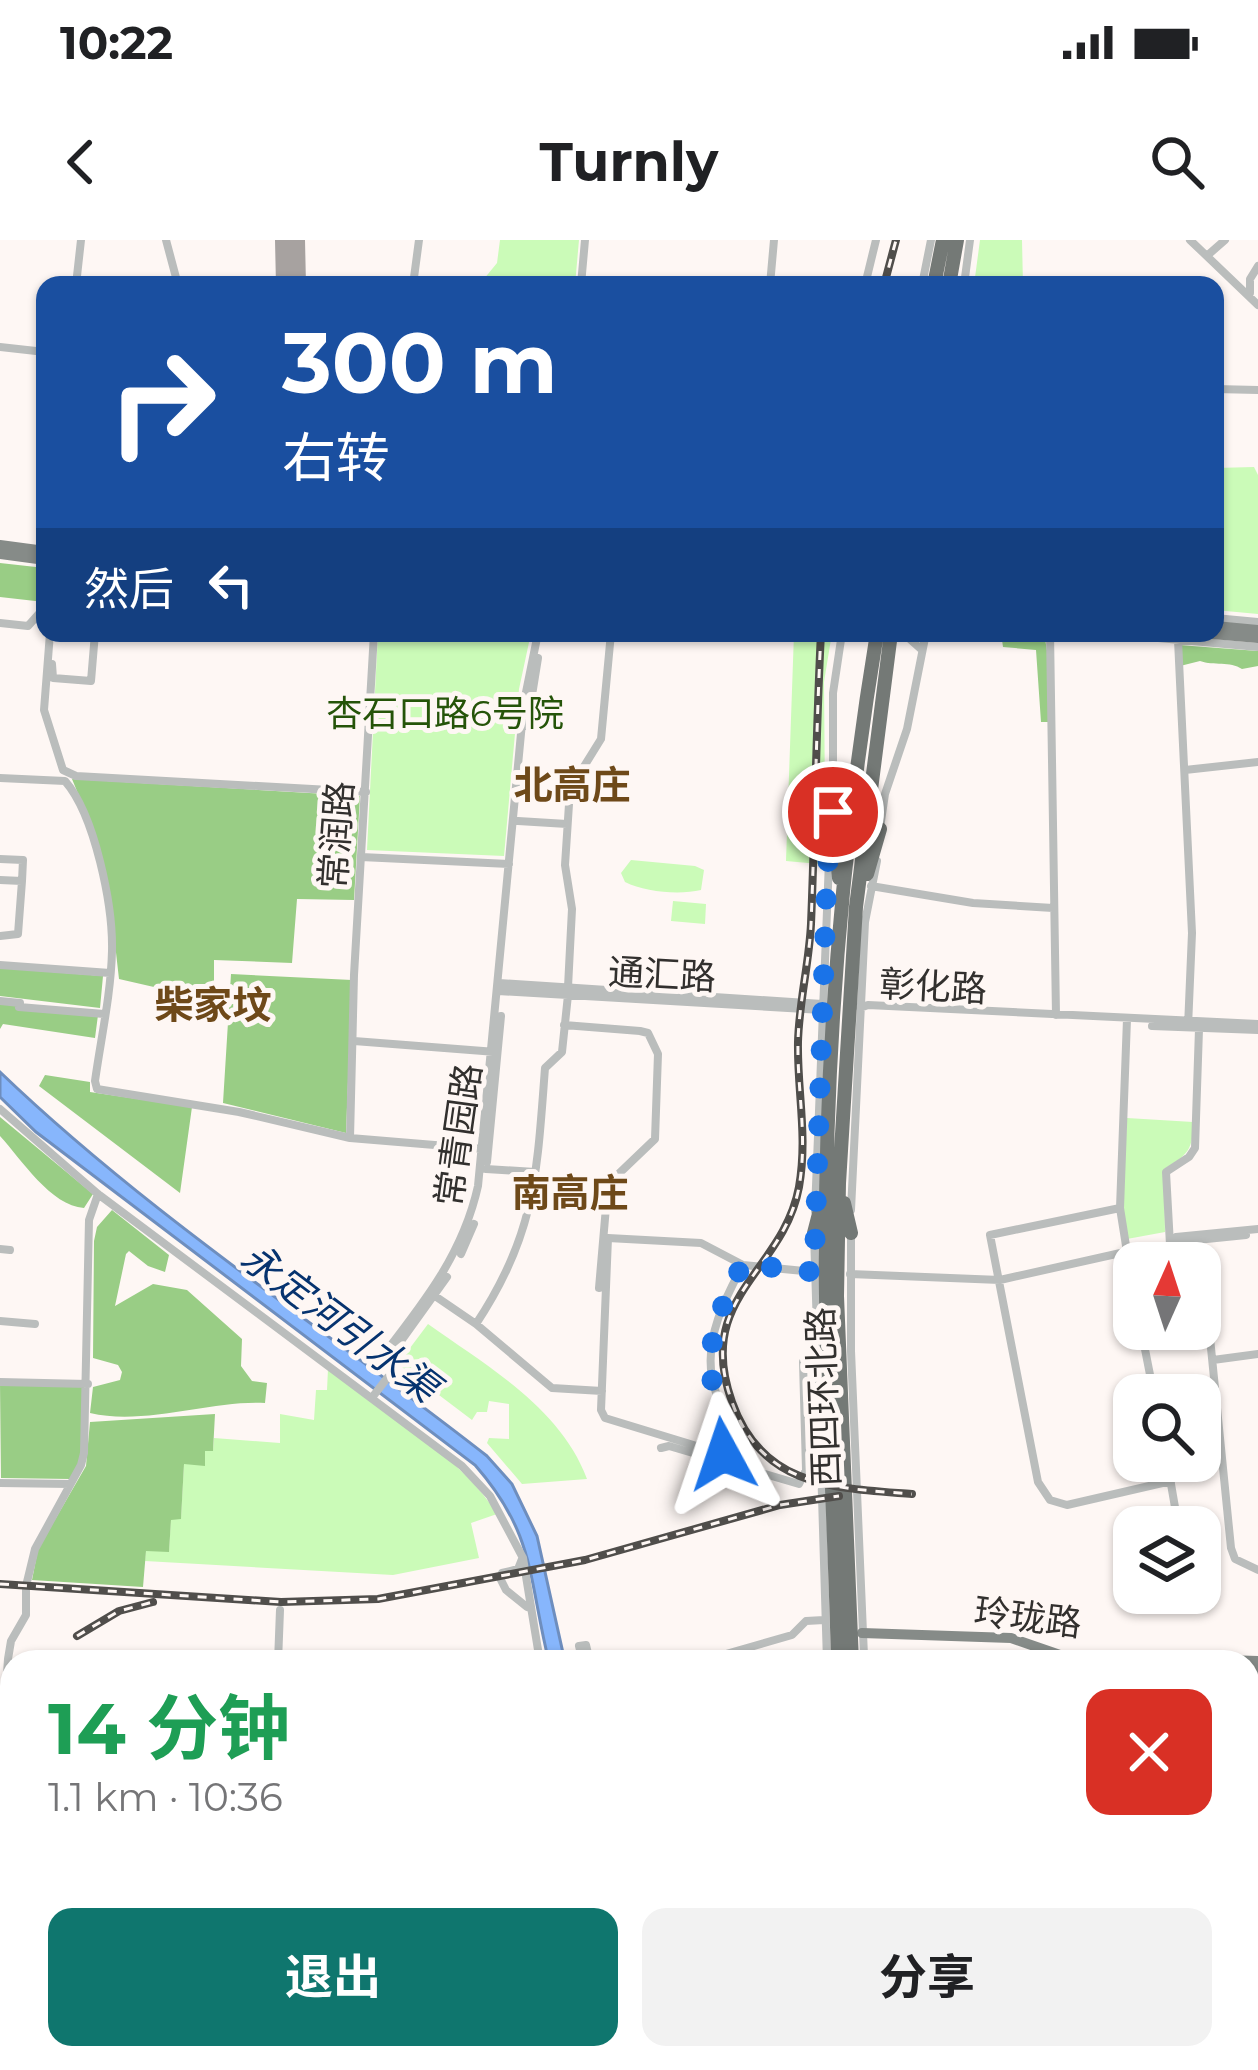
<!DOCTYPE html>
<html lang="zh">
<head>
<meta charset="utf-8">
<style>
  body { margin:0; font-family:Montserrat,"Noto Sans SC",sans-serif; background:#f2f2f2; color:#202124; height:100vh; display:flex; flex-direction:column; font-size:45px; white-space:nowrap }
  * { box-sizing:border-box; margin:0 }
  p { font-size:39px; color:#757577 }
  .icon { flex:none; width:66px; height:66px; fill:none; stroke:currentColor; stroke-width:2; stroke-linecap:round; stroke-linejoin:round }
  .map { position:relative; flex:1; overflow:hidden }
  .drawer { position:absolute; left:0px; top:1410px; width:1260px; height:420px; display:flex; flex-direction:column; background:#fff; border-radius:36px 36px 0 0; box-shadow:0 3px 9px #0004 }
  .drawer>* { flex:none }
  .banner { position:absolute; left:36px; top:36px; width:1188px; height:366px; border-radius:24px; box-shadow:0 3px 9px #0004; background:#1a4fa0; color:#fff; overflow:hidden }
  .needle { width:78px; rotate:3deg }
  .tools { position:absolute; left:1113px; top:1002px; display:grid; gap:24px }
  .tools a { display:grid; place-items:center; width:108px; height:108px; border-radius:24px; background:#fff; box-shadow:0 3px 9px #0004; font-size:60px }
  .pin { position:absolute; display:grid; place-items:center; width:102px; height:102px; color:#fff; margin:-51px; border:6px solid #fff; border-radius:50%; box-shadow:0 3px 12px #0007 }
  .me { position:absolute; width:132px; margin:-66px; rotate:355deg; stroke-linejoin:round; filter:drop-shadow(0 0 9px #0008) }
  .turn { display:flex; align-items:center; gap:42px; height:252px; padding:0 48px; font-size:54px }
  .turn .icon { width:156px; height:156px; stroke-width:2.5 }
  .turn b { display:block; font-size:84px; line-height:102px }
  .then { display:flex; align-items:center; height:114px; padding:0 48px; background:#0003; gap:24px; font-size:45px }
  .round { display:grid; place-items:center; flex:none; width:126px; height:126px; border-radius:24px; background:#f2f2f2 }
  .head { display:flex; align-items:center; justify-content:space-between; height:204px; padding:0 48px }
  h1 { font-size:72px; font-weight:700; line-height:90px; color:#1e9e55 }
  .button { display:flex; gap:24px; margin-top:auto; padding:24px 48px }
  .button a { flex:1; height:138px; border-radius:24px; background:#0f766e; color:#fff; font-size:48px; font-weight:700; line-height:138px; text-align:center }
  .button a+a { background:#f2f2f2; color:#202124 }
  .status { display:flex; justify-content:space-between; align-items:center; height:84px; padding:0 60px; background:#fff; direction:ltr }
  .status svg { height:33px; fill:currentColor }
  header { display:flex; justify-content:space-between; align-items:center; height:156px; padding:0 48px; background:#fff; font-size:54px; font-weight:700 }
  .map>svg:first-child { display:block }
  .green { fill:#cbfbb8 }
  .forest { fill:#99cd85 }
  .water { fill:#87b6fc; stroke:#6e8ebe; stroke-width:3 }
  .lines { fill:none; stroke-linecap:round; stroke-linejoin:round }
  .runway { stroke:#a7a2a0; stroke-width:30 }
  .minor { stroke:#babdbc; stroke-width:8 }
  .major { stroke:#868b88; stroke-width:10 }
  .highway { stroke:#747976; stroke-width:14 }
  .rail-casing { stroke:#504e4b; stroke-width:8 }
  .rail { stroke:#fef7f4; stroke-width:3; stroke-dasharray:9; stroke-linecap:butt }
  .route { stroke:#1a73e8; stroke-width:21; stroke-dasharray:0 37.8 }
  .labels { text-anchor:middle; stroke-width:10; stroke-linejoin:round; paint-order:stroke }
  .park-label { font-size:36px; fill:#255409; stroke:#fef7f4 }
  .street-label { font-size:36px; fill:#32302e; stroke:#fef7f4 }
  .neighbourhood-label { font-size:39px; font-weight:bold; fill:#6e4919; stroke:#fef7f4 }
  .water-label { font-size:39px; font-style:italic; fill:#06336f; stroke:#fef7f4 }
</style>
</head>
<body>
<div class="status"><b>10:22</b><svg viewBox="0 0 49 12"><path d="M0 12V9h3v3zM5 12V6h3v6zM10 12V3h3v9zM15 12V0h3v12zM26 1h20v11H26zM47 4h2v5h-2z"/></svg></div>
<header><svg class="icon" aria-label="back" viewBox="0 0 24 24"><path d="M15 5l-7 7 7 7"/></svg>Turnly<svg class="icon" aria-label="search" viewBox="0 0 24 24"><circle cx="10" cy="10" r="6"/><path d="M15 15l6 6"/></svg></header>
<div class="map">
<svg width="1258" height="1830" viewBox="0 0 1258 1830">
  <rect width="100%" height="100%" fill="#fef7f4"/>
  <path class="green" d="M500,0h79l-4,45h-96l18,-22z
    M980,0h42l1,45h-49z
    M1254,227l4,8v139l-43,-4v-142z
    M378,393h153l-12,56 -15,167 -137,-6z
    M794,393h38l-8,49 1,118 -6,64 -33,-3z
    M631,620l64,6 9,4 -3,20c-22,5 -56,2 -76,-8l-4,-9z
    M673,661l33,3 -1,20 -34,-3z
    M1127,878l66,4c0,28 -5,33 -29,47l1,63 -38,7 -5,-34z
    M428,1084c59,42 133,84 159,155l-65,5 -35,-41 2,-5 20,1v-35l-20,-3 -2,11h-10l-5,8 -74,-56z
    M328,1129c53,40 135,89 169,145l-26,9 8,35 -86,17 -248,-14 1,-11 23,1 2,-32 10,-1 3,-55 21,-13h8l1,-12 66,5v-29l34,6 2,-30h11z
    M914,1818h130l6,2v10h-131z"/>
  <path class="forest" d="M0,323l45,5 -1,34 -44,-5z
    M1001,393h43l5,29 -1,60h-7l-5,-72 -33,-3z
    M1179,405l79,6v15l-16,3c-12,-8 -28,-3 -42,-8l-20,5z
    M72,539l288,17 -6,104 -57,-1 -5,64 -78,-3v35l-47,-5 -48,-11 -10,-88 -14,-56z
    M0,728l103,8 -3,32 -100,-12z
    M231,734l121,6 -6,153 -123,-30z
    M0,762l98,13 -3,23 -92,-14 -3,5z
    M45,835l45,7v10l102,15 -12,86 -141,-107z
    M0,877l93,77 -9,14c-33,-2 -63,-49 -84,-72z
    M112,970l57,45 -4,17 -17,-6 -19,-15 -3,3 -11,52 38,-22 34,6 55,49 -1,27 11,15 15,2 -2,20c-54,-3 -120,23 -175,10l3,-26 27,-7 2,-8 -4,-7 -25,-7 1,-117 3,-14z
    M0,1144l84,2 -3,73 -11,20 -69,-1z
    M215,1174l-2,37h-8v15l-21,-2 -3,55 -10,1 -2,32 -23,-1 -3,36 -111,-7 6,-31 48,-83 4,-44z"/>
  <path class="water" d="M0,832c149,143 325,257 487,384l25,28 25,52 28,126h-16c-21,-84 -13,-127 -74,-197l-439,-333 -36,-35z"/>
  <g class="lines">
    <path class="runway" d="M290,0l1,45"/>
    <path class="minor" d="M166,0l12,45
      M1190,0l68,65
      M1209,14l16,-14
      M76,45l5,-45
      M413,45l6,-45
      M581,45l4,-45
      M770,45l4,-45
      M865,45l11,-45
      M922,45l9,-45
      M964,45l6,-45
      M1250,53v-14l8,-13
      M0,107l45,5
      M1215,149l43,1
      M1215,378l43,4
      M0,383l28,3 17,-19
      M50,393l-6,77 19,60 13,6 290,16
      M903,393l18,16
      M1050,393l6,382
      M1103,393l155,14
      M1178,400l14,293 -4,94
      M52,424l1,14 38,3 4,-48
      M527,486l11,-68
      M1185,530l73,-8
      M0,538l65,3c30,34 48,125 47,170 -1,43 -11,87 -17,130l2,8 142,23 111,26 133,11
      M833,575v-122l9,-60
      M518,581l49,3
      M880,588l5,-34 22,-65 19,-96
      M361,617l148,7
      M0,619l23,1 -1,21
      M0,640l22,1 -4,53 -18,2
      M871,646l102,17 80,5
      M0,725l110,8
      M499,743l323,21
      M568,747l4,-78 -7,-44 5,-76 31,-50 10,-106
      M498,751l324,19
      M0,761l20,2 -1,4 85,7
      M860,768l8,-3 390,19
      M1127,779l-7,189 14,88
      M564,785l76,6 8,2 10,21 -3,85 -47,45 -9,104
      M1152,786l106,4
      M354,801l142,11
      M0,869l98,85 364,272 28,30 33,62 17,104
      M350,898l4,-163 20,-342
      M487,922l14,-146
      M486,929l49,3
      M1120,968l-130,27 48,247 12,18 17,5 104,-24
      M851,970l14,-288 12,-61
      M815,971l15,-375
      M851,991v120l13,305
      M814,992l13,430
      M1171,1002l5,-5 82,-8
      M1177,1002l69,-7
      M0,1009l10,1
      M461,1014l13,-30
      M1171,1023l-5,-91 23,-15 6,-9 4,-119
      M743,1025c-18,33 -38,73 -31,112 5,26 19,51 11,77l-118,-36 -4,-8 7,-172 93,5 42,22 71,7
      M850,1034l150,6 125,-28
      M435,1056l41,28 76,64 50,3
      M1200,1058h6l25,250 4,11 23,11
      M0,1081l35,3
      M476,1084c60,-90 61,-152 69,-256l17,-16 6,-57
      M1141,1089l13,66
      M1213,1120l45,-6
      M386,1122l-5,-4c42,-54 82,-104 97,-172l46,-484 14,-69
      M386,1122l61,-85
      M0,1142l88,2
      M374,1155l14,-18
      M661,1208l8,-2 130,38 7,-14 -3,-108h12
      M1167,1221l9,52
      M0,1243l70,1
      M522,1319l-4,10 -16,4 -2,5 6,12 21,17
      M278,1422l2,-52
      M583,1422l-4,-16 7,-1 4,17
      M698,1422l94,-27 14,-14 18,-1
      M0,1536l8,-117 3,-18 15,-26v-29l9,-37 46,-84 3,-12 5,-233 9,-26
      M1248,1574l10,3
      M1248,1737l10,3
      M1183,1818l37,12
      M249,1830l1,-12
      M696,1830v-12
      M728,1830l1,-12
      M820,1830l3,-12
      M1052,1830v-4
      M1142,1830l3,-12"/>
    <path class="major" d="M0,305l45,6
      M0,314l45,6
      M1215,386l43,4
      M1129,393l5,3
      M1201,393l57,5
      M862,1393l149,5 49,17 198,6
      M864,1422v-6l190,6
      M1248,1429l10,1
      M0,1588l12,1
      M0,1596l12,1
      M873,1818v12"/>
    <path class="highway" d="M934,45l9,-45
      M949,45l8,-45
      M833,572l6,66
      M867,634l13,-45
      M844,963l7,30
      M814,993l7,-27
      M838,1422c-3,-122 -10,-243 -12,-365 -3,-222 15,-446 51,-664
      M852,1422l-15,-366 2,-113 17,-276 35,-274
      M865,1818l1,12
      M831,1830l3,-12
      M854,1830l1,-12"/>
    <defs>
      <path id="rail" d="M884,45l12,-45
        M821,393c-5,97 -6,194 -10,291 -2,40 -12,78 -13,118 -1,49 10,94 1,145 -16,86 -105,109 -67,215 30,86 104,86 180,92
        M0,1344l281,18 97,-3 207,-39 195,-55 59,-9
        M77,1396l42,-25 34,-9"/>
    </defs>
    <use href="#rail" class="rail-casing"/>
    <use href="#rail" class="rail"/>
  </g>
  <g class="lines">
    <path class="route" d="M723,1214c8,-29 -10,-54 -12,-82 -3,-39 14,-75 32,-108l71,8 13,-401 6,-59"/>
  </g>
  <g class="labels">
    <g class="park-label">
      <text x="445" y="486">杏石口路6号院</text>
    </g>
    <g class="street-label">
      <text transform="translate(336 595) rotate(-86)" y="13">常润路</text>
      <text transform="translate(662 734) rotate(3)" y="13">通汇路</text>
      <text transform="translate(933 746) rotate(3)" y="13">彰化路</text>
      <text transform="translate(458 895) rotate(-82)" y="13">常青园路</text>
      <text transform="translate(823 1157) rotate(-92)" y="13">西四环北路</text>
      <text transform="translate(1028 1377) rotate(7)" y="13">玲珑路</text>
    </g>
    <g class="neighbourhood-label">
      <text x="572" y="559">北高庄</text>
      <text x="213" y="779">柴家坟</text>
      <text x="570" y="967">南高庄</text>
    </g>
    <g class="water-label">
      <text transform="translate(340 1082) rotate(37)" y="14">永定河引水渠</text>
    </g>
  </g>
</svg>
<div class="tools">
<a><svg class="needle" viewBox="-14 -14 28 28"><path d="M0-13l5 13h-10z" fill="#e53935"/><path d="M0 13l5-13h-10z" fill="#757577"/></svg></a>
<a><svg class="icon" aria-label="search" viewBox="0 0 24 24"><circle cx="10" cy="10" r="6"/><path d="M15 15l6 6"/></svg></a>
<a><svg class="icon" aria-label="layers" viewBox="0 0 24 24"><path d="M12 4l9 5-9 5-9-5zM3 14l9 5 9-5"/></svg></a>
</div>
<div class="pin" style="left:833px;top:572px;background:#d93025"><svg class="icon" aria-label="arrive" viewBox="0 0 24 24"><path d="M6 21V4h12l-3 4 3 4H6"/></svg></div>
<svg class="me" style="left:723px;top:1214px" viewBox="-20 -20 40 40"><path d="M0-17L14 15 0 8-14 15z" fill="#1a73e8" stroke="#fff" stroke-width="4"/></svg>
<div class="banner">
<div class="turn"><svg class="icon" aria-label="right" viewBox="0 0 24 24"><path d="M7 20v-9h11M14 6l5 5-5 5"/></svg><div><b>300 m</b>右转</div></div>
<div class="then">然后<svg class="icon" aria-label="left" viewBox="0 0 24 24"><path d="M17 20v-9H6M10 6l-5 5 5 5"/></svg></div>
</div>
<section class="drawer">
<div class="head"><div><h1>14 分钟</h1><p>1.1 km · 10:36</p></div><a class="round" style="background:#d93025;color:#fff"><svg class="icon" aria-label="close" viewBox="0 0 24 24"><path d="M6 6l12 12M18 6L6 18"/></svg></a></div>
<div class="button"><a>退出</a><a>分享</a></div>
</section>
</div>
</body>
</html>
